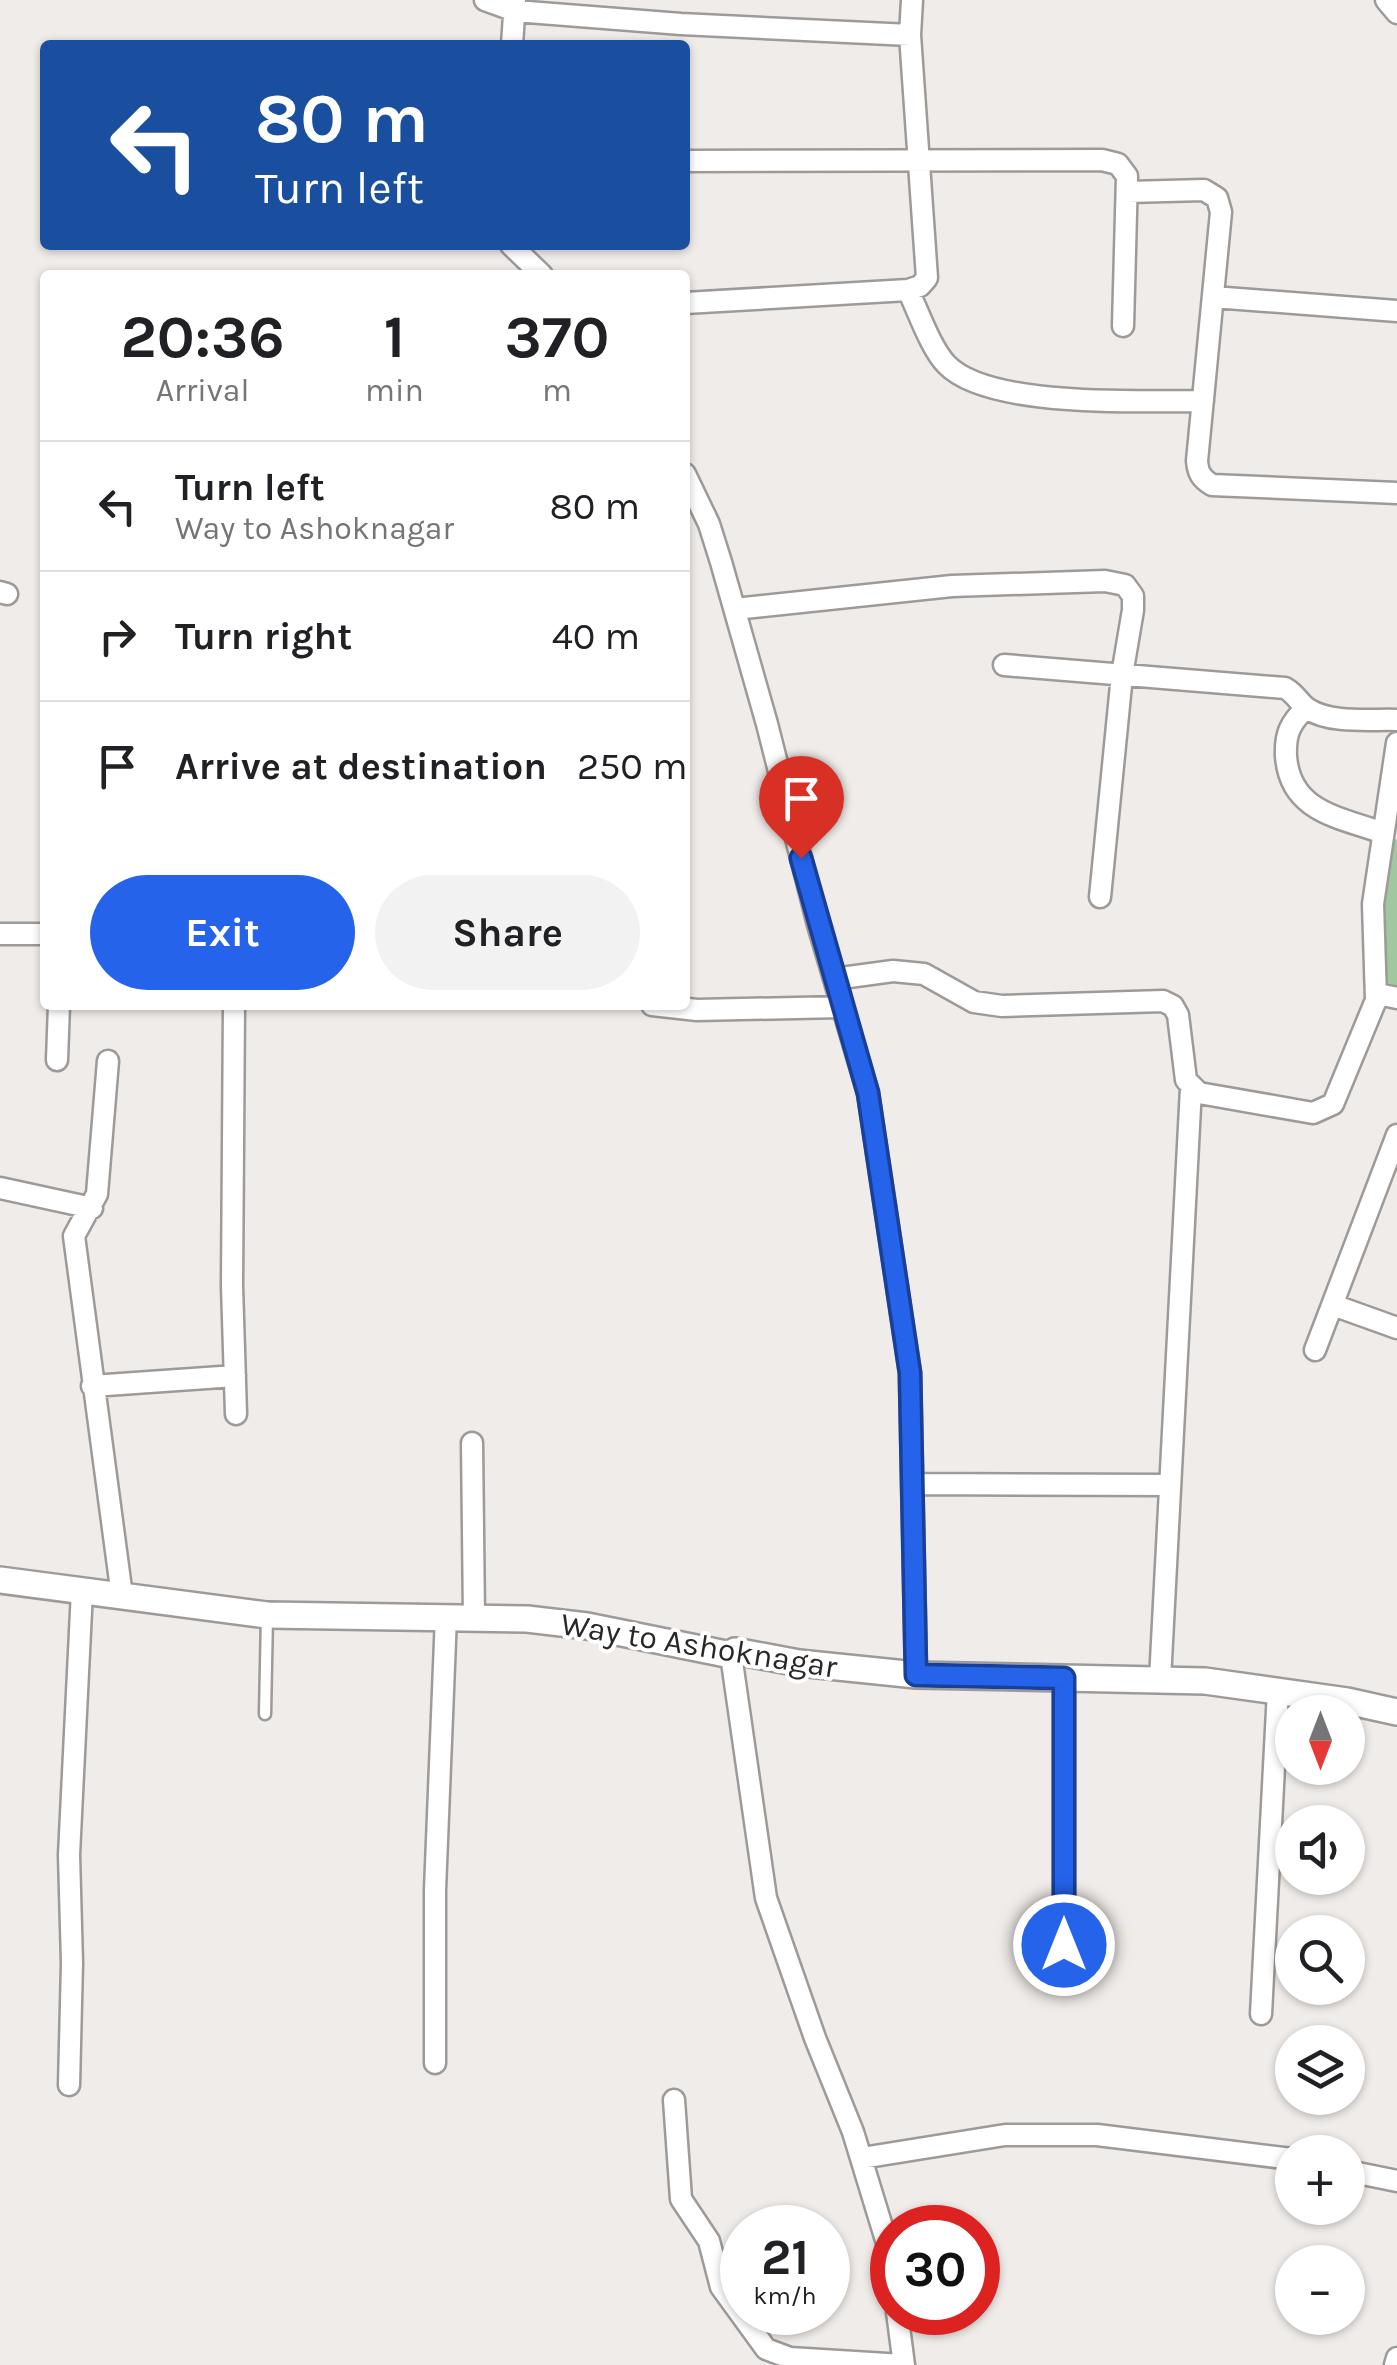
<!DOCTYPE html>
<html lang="en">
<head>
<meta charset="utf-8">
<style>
  body { margin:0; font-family:Karla,sans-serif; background:#f2f2f2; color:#202124; height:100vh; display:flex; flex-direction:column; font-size:38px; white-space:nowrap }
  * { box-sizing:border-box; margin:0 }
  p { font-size:32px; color:#757577 }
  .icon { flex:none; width:55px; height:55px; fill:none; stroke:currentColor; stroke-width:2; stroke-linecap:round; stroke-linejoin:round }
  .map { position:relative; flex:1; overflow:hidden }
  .side { position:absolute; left:40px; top:270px; width:650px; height:740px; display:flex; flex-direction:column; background:#fff; border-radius:10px; box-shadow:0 2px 8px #0004 }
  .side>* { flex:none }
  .top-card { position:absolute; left:40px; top:40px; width:650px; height:210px; border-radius:10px; box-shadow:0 2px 8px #0004; background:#1a4fa0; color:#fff; overflow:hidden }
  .needle { width:65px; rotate:180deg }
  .fabs { position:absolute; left:1275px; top:1695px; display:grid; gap:20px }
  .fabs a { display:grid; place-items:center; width:90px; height:90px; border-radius:50%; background:#fff; box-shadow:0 2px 8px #0004; font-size:50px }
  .speed { position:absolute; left:720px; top:2205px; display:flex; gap:20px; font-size:50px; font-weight:700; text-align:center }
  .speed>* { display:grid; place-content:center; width:130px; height:130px; border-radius:50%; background:#fff; box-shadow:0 2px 8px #0004; line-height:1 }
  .speed small { font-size:25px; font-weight:400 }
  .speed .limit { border:15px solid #d22; background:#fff; color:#111 }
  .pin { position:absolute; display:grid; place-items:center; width:85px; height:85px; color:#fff; margin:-102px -42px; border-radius:50% 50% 50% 0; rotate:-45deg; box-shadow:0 0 10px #0007 }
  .pin .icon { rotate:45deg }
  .me { position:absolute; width:110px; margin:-55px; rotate:0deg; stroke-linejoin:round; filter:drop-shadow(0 0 8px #0008) }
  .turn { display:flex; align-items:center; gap:35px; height:210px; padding:0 50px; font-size:45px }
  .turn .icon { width:130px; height:130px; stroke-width:2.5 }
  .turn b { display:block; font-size:70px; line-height:85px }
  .eta { display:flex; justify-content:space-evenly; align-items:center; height:170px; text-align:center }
  .eta b { font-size:60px; font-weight:700; line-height:70px }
  .action { display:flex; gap:20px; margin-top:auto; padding:20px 50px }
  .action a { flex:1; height:115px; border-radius:60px; background:#2563eb; color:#fff; font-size:40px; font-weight:700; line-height:115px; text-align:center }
  .action a+a { background:#f2f2f2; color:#202124 }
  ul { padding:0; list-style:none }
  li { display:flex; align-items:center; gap:30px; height:130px; padding:0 50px; border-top:2px solid #e0e0e0 }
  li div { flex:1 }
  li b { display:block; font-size:38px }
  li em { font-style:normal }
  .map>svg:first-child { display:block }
  .green { fill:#a0c79d }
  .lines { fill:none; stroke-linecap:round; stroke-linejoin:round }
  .service-casing { stroke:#9e9a98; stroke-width:15 }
  .minor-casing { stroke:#9e9a98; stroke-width:25 }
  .tertiary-casing { stroke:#9e9a98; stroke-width:30 }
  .service { stroke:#fff; stroke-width:10 }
  .minor { stroke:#fff; stroke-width:20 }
  .tertiary { stroke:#fff; stroke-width:25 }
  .route-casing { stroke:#184099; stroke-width:25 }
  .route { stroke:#2563eb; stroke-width:18 }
  .labels { text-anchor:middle; stroke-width:8; stroke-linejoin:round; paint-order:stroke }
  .street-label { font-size:32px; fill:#2a2827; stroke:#fff }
</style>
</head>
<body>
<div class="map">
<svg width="1397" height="2365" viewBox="0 0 1397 2365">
  <rect width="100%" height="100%" fill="#f0ece9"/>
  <path class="green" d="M1383,833l14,7v169l-21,-9z"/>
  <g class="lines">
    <defs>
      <path id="service" d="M265,1714l2,-98"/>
      <path id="minor" d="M485,0l30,11 166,13 229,11
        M1386,0l11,13
        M512,45l3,-45
        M685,161l417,-1 16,4 9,12 -4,150
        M1128,192l76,-2 13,8 4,14 -24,249c1,12 4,17 15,24l185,8
        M511,245l31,30
        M908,290c10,21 23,59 39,75 42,43 196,36 256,36
        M1213,297l184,14
        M685,303l223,-13 12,-4 7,-8 -17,-243 2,-35
        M685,474l24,50 12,38 46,162 51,201 50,168 42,280 6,302
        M0,592l7,2
        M735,609l217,-23 153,-5 20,4 8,11v14l-11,65 -22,222
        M1004,665l281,23c11,6 14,15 23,21 23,15 63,10 89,11
        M1306,708c-16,15 -21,26 -20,48 4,56 53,61 97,77
        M0,934h45
        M834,979l59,-8 31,3 50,28 28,4 161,-5 10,5 5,9 8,65 13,13 114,20 20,-9 43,-104 7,-5 14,3
        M1376,1000l-3,-96 24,-161
        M234,1005l-2,281 4,128
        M652,1005l45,5 145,-3
        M57,1060l2,-55
        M108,1061l-11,133 -23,42 48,360
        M0,1188l92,20
        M1333,1305l64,23
        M1315,1350l82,-215
        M92,1386l143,-10
        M472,1443l2,174
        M913,1484l257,1
        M731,1655l35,243 49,140 38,94 37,121 2,23
        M1064,1678v267
        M1160,1680l31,-592
        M1261,2014l17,-323
        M435,2063v-173l11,-274
        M69,2085l3,-122 -3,-108 13,-264
        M674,2100l7,99 28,42 12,46 45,62 24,9 113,7
        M862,2158l143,-23h92l195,24
        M1348,2171l49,10
        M897,2312l7,53
        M1395,2365l2,-7"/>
      <path id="tertiary" d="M0,1580l267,35 260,4 60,7 144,29 4,-4 64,12 117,12 289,6 142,20 50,11"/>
    </defs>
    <use href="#service" class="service-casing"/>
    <use href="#minor" class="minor-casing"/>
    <use href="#tertiary" class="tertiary-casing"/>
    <use href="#service" class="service"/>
    <use href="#minor" class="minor"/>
    <use href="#tertiary" class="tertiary"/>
  </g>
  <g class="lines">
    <defs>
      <path id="route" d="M801,858l67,235 42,280 6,302 148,3v267"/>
    </defs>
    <use href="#route" class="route-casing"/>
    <use href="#route" class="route"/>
  </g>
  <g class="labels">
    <g class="street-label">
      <text transform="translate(699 1645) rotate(9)" y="11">Way to Ashoknagar</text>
    </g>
  </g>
</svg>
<div class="fabs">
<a><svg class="needle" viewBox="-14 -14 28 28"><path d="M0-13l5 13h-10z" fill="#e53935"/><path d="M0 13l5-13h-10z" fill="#757577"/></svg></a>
<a><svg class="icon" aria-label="sound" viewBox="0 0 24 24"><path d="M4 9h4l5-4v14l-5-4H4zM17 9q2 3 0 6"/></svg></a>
<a><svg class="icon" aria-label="search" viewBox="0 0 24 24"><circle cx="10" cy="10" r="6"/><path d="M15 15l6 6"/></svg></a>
<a><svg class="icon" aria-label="layers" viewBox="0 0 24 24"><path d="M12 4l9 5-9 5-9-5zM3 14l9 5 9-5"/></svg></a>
<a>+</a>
<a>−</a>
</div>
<div class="speed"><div>21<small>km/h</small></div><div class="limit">30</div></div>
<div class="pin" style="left:801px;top:858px;background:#d93025"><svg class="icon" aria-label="arrive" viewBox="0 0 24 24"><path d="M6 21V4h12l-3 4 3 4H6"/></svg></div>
<svg class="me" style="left:1064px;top:1945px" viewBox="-20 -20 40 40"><circle r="17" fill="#2563eb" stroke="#fff" stroke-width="3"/><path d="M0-11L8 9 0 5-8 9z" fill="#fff"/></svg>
<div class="top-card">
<div class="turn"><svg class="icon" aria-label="left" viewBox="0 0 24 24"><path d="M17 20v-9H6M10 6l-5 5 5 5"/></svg><div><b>80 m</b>Turn left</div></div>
</div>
<section class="side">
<div class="eta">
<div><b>20:36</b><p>Arrival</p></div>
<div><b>1</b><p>min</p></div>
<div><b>370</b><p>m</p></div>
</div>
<ul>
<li><svg class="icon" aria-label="left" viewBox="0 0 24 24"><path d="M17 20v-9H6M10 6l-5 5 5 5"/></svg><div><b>Turn left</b><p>Way to Ashoknagar</p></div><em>80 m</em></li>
<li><svg class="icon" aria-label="right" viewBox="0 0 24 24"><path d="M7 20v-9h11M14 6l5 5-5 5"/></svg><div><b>Turn right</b></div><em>40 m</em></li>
<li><svg class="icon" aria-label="arrive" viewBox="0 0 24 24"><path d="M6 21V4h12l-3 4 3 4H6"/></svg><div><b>Arrive at destination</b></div><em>250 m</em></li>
</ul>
<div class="action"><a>Exit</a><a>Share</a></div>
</section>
</div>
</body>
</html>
